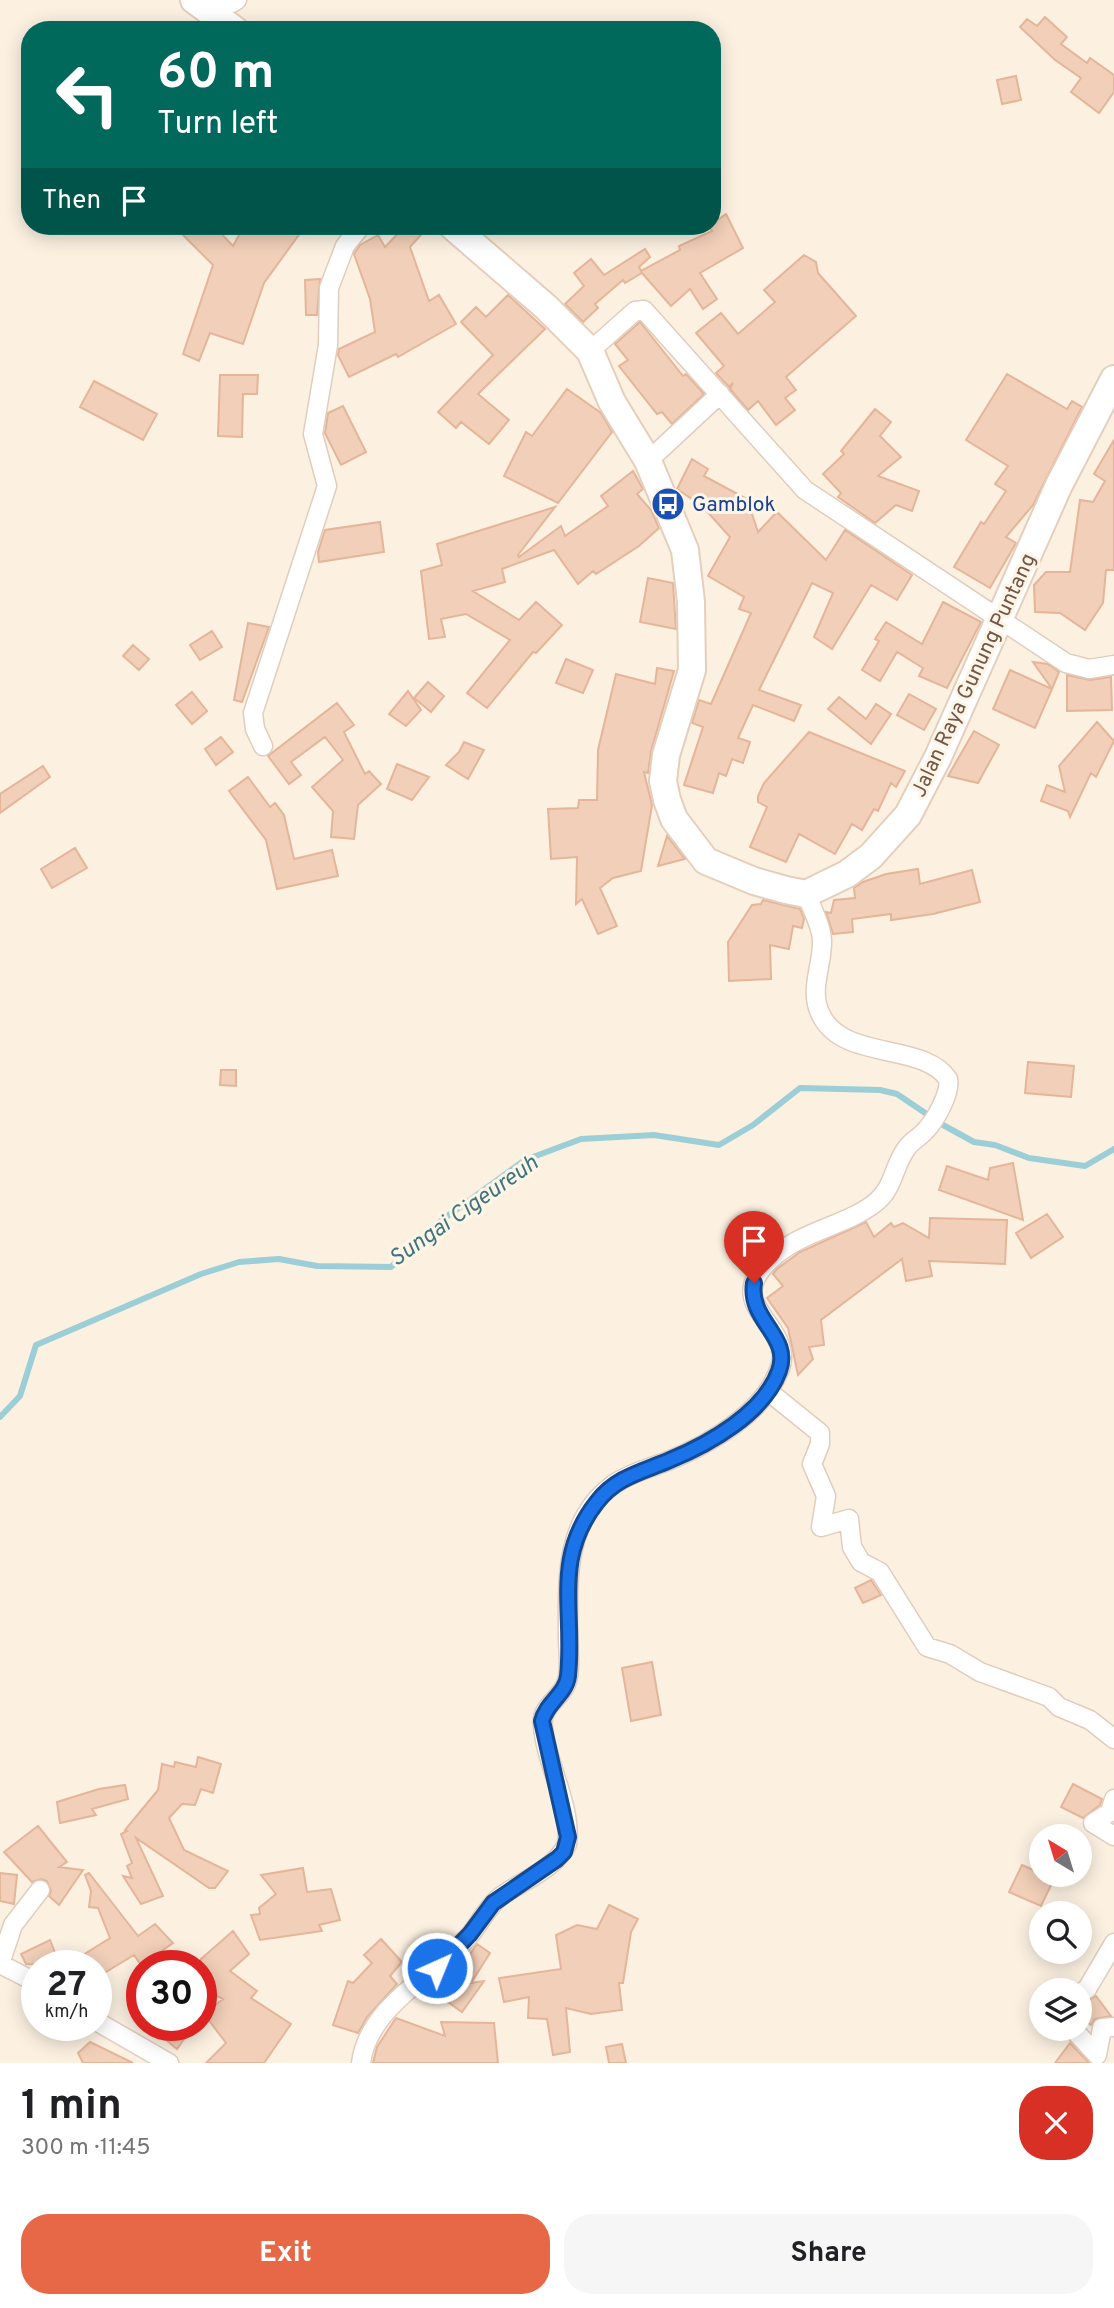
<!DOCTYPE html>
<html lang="en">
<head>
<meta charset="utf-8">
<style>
  body { margin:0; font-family:Overpass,sans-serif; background:#f6f6f6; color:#202124; height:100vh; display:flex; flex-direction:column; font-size:26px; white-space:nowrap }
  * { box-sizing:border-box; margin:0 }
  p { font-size:23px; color:#757577 }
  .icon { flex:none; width:38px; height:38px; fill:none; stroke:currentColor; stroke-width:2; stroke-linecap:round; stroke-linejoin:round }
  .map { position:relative; height:2063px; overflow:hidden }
  .side { display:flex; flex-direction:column; background:#fff; flex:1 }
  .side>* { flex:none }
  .hud { position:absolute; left:21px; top:21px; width:700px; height:214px; border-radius:28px; box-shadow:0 4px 18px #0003; background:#00695c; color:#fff; overflow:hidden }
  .needle { width:46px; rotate:322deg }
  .buttons { position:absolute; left:1029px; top:1824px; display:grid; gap:14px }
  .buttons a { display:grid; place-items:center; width:63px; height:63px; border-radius:50%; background:#fff; box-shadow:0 4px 18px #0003; font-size:35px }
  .speed { position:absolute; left:21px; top:1950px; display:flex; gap:14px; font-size:35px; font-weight:700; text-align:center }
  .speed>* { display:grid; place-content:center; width:91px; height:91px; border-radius:50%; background:#fff; box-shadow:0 4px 18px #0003; line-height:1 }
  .speed small { font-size:18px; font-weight:400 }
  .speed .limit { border:10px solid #d22; background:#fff; color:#111 }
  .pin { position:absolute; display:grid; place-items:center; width:60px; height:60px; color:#fff; margin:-72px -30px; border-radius:50% 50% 50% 0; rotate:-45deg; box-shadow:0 0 7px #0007 }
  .pin .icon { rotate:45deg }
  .me { position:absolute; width:77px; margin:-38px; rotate:44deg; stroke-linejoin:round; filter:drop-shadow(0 0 5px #0008) }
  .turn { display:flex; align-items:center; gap:24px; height:147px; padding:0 21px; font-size:32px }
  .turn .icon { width:91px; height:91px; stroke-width:2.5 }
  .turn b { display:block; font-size:49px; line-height:60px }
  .then { display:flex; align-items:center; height:66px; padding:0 21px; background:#0003; gap:14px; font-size:26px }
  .round { display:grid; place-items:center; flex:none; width:74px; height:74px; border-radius:28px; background:#f6f6f6 }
  .summary { display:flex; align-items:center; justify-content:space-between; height:119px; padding:0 21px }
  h1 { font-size:42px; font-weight:700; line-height:52px }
  .primary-button { display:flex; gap:14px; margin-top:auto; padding:14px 21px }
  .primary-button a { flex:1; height:80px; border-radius:28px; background:#e66846; color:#fff; font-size:28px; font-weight:700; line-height:80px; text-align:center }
  .primary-button a+a { background:#f6f6f6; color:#202124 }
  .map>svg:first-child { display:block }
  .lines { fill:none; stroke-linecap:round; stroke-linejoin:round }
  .stream { stroke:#9cced7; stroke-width:6 }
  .building { fill:#f1cfb8; stroke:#e4b599; stroke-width:2 }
  .street-casing { stroke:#e0cdbd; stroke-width:21 }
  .secondary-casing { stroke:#e5cebb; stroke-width:30 }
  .street { stroke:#fff; stroke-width:18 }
  .secondary { stroke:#fff; stroke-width:26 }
  .route-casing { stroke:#114b97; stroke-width:18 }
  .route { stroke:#1a73e8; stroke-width:12 }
  .labels { text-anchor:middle; stroke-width:6; stroke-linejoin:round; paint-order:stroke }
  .transit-label { font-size:21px; fill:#164399; stroke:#fff5e6; text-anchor:start }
  .street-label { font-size:21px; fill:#725748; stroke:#fff5e6 }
  .water-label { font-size:23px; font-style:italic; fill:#3f757f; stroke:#fff5e6 }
</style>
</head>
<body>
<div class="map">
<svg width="1114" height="2063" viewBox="0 0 1114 2063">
  <rect width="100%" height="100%" fill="#fcf1e1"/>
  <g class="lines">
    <path class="stream" d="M0,1417l20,-21 16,-51 165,-71 38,-12 40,-3 38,7 74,1 51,-47 83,-60 56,-21 73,-4 65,10 34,-20 47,-37 80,2 17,4 46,31 31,17 21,3 34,13 56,8 29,-17"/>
  </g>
  <path class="building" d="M1045,17l22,20 -6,7 26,19 3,-5 24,17v17l-15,21 -28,-21 10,-14 -26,-18 -35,-33 7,-8 10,7z
    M1016,76l5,24 -19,4 -5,-24z
    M726,214l17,34 -43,25 17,26 -14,10 -13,-20 -19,17 -29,-33 -17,10 -2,-3 -28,24 3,4 -15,14 -18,-18 19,-18 -10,-13 17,-14 13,16 41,-26 5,8 -11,10 2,4 39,-21 -1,-4 33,-15 -3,-5z
    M193,226h21l19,20 11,-20h48l9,6 -37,51 -21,61 -33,-11 -11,28 -16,-7 30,-89 -30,-30z
    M405,226h24l-19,21 19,54 10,-6 17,29 -58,33 -2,-3 -47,23 -11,-22 1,-6 36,-17 -5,-33 -16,-45 6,-9 18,-10 7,12z
    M804,255l12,7 2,11 38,43 -70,61 10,13 -11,8 10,12 -19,15 -18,-24 -10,9 -18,-21 3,-6 -4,4 -13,-14 8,-7 -28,-33 25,-20 17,21 37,-32 -11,-12z
    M320,279l-3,36h-11l-1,-35z
    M508,295l37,34 -67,65 31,26 -20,24 -28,-22 -5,6 -18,-16 55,-57 -32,-33 15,-15 10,10z
    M640,322l43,54 3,-2 18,20 -32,30 -10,-12 -5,2 -38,-48 9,-6 -13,-16z
    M1007,374l60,35 5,-8 10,6 -49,98 -27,32 10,6 -26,45 -36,-21 27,-45 3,2 22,-33 -11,-7 13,-18 -42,-26z
    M220,375h38l-1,19h-14l-1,43 -24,-1z
    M94,381l63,33 -14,26 -63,-33z
    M567,389l34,24 11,19 -54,71 -54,-27 22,-44 6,4z
    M343,406l23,46 -25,13 -16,-32 3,-20z
    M875,409l16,13 -11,14 21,21 -23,19 41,15 -7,20 -16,-6 -21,18 -37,-26 3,-4 -18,-19 21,-20 -3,-3z
    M1114,440v130h-8l-3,33 -18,27 -25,-17 -25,-1 -1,-27 12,-13h24l10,-72 13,2 12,-21 -11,-7z
    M692,459l16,10 -4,7 43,23 11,33 19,-20 49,48 19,-30 67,45 -15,25 -26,-15 -39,64 -18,-12 19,-44 -21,-10 -53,107 42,15 -7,16 -41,-16 -15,33 12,4 -7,21 -11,-4 -6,17 -7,-3 -6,20 -29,-8 19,-58 -11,-4 7,-23 12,4 40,-91 -12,-4 5,-12 -36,-21 22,-39 -28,-31 -25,-17z
    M633,471l10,18 -6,5 14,16 8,18 -20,18 -43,28 -3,-3 -15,13 -24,-34 -52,19 3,13 -32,9 46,29 17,-18 26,23 -26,28 -3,-1 -46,56 -20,-15 43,-53 -44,-26 -25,5 4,18 -16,2 -8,-68 21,-6 -5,-21 118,-37 -37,48 1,2 42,-31 4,10 43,-30 -7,-10z
    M380,522l4,30 -65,10 -1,-10 7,-22z
    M648,578l25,5 3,46 -36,-7z
    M943,602l38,20 -34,66 -28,-12 4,-8 -26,-16 -17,29 -18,-11 17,-29 -4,-2 11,-17 36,22z
    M248,623l21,4 -27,75 -8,-2z
    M212,631l10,16 -22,13 -10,-15z
    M133,645l16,14 -10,11 -16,-14z
    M566,659l27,11 -10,23 -27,-10z
    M1033,662l15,2 11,8 -7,17z
    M657,668l17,3 -23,80 -3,22 -4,-1 8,33 -11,66 -28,7 -13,10 17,38 -19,8 -16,-35 -6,5 1,-47 -26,2 -3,-50 30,-1 1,-8h18l1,-50 18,-76 39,10z
    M1010,670l42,19 -17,39 -42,-19z
    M1067,675l23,5 21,-3 1,33 -45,1z
    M428,682l16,14 -13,16 -17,-14z
    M408,691l13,19 -15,16 -17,-12z
    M192,692l15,19 -15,13 -16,-19z
    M909,694l27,15 -12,21 -27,-15z
    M839,697l27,22 10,-15 15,10 -20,30 -43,-35z
    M337,703l17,22 -10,7 21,42 4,-3 12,13 -23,21 -4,34 -23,-2 2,-26 -21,-24 31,-27 -18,-23 -34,25 10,13 -12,9 -21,-28z
    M1097,722l17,19 -18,36 -5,-4 -21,44 -2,-6 -27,-10 6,-16 18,7 -6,-26z
    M974,731l25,14 -21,38 -30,-7z
    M809,732l96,39 -9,16 -5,-4 -13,28 -4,-2 -12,21 -10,-6 -17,30 -36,-20 -13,28 -36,-15 17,-40 -9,-5v-6l6,-13z
    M221,737l12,15 -17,13 -11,-16z
    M464,742l20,8 -16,29 -22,-14 13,-13z
    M397,764l32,13 -17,23 -25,-11z
    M43,766l7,11 -50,36v-19z
    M248,777l22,30 5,-4 9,12 10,44 38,-9 6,26 -61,13 -11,-49 -37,-49z
    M667,836l18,23 -27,7z
    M75,848l12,20 -35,20 -11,-19z
    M918,869l2,15 52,-14 8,32 -47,12 -42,6v-6l-39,5 1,13 -20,2 -7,-22 5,1 3,-13 21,-2 -1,-10 9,-6 23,-8z
    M763,900l37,9 4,10 -2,9 -9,-2 -4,23 -19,-4 1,34 -42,2 -1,-39 24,-37 9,-1z
    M1028,1062l46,4 -3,31 -46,-4z
    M221,1070h15v16l-16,-1z
    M1013,1163l10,57 -84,-30 8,-24 41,14 2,-12z
    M1047,1214l16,23 -32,21 -15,-25z
    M930,1218l77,2 -2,44 -76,-3 3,15 -26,5 -4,-22 -81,61 3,25 -15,2 4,12 -15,16 -10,-47 -21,-30 16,-12 -10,-12 4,-5 23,-17 66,-30 8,15 17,-14 3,4 9,-4 26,15z
    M871,1580l10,15 -18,8 -8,-15z
    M652,1662l9,53 -30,6 -9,-53z
    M198,1757l23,7 -8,29 -12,-4 -6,16 -13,-1 -13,14 15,32 44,21 -13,17h-6l-73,-50 27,58 -22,8 -18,-28 9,2 -5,-12 5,-3 -11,-29 6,-3 -2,-1 33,-40 4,-26 12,3 1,-5 21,5z
    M1073,1784l29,15 -2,6 -17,13 -22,-11z
    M125,1785l3,14 -36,10 4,6 -36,8 -3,-21 42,-13z
    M38,1826l29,36 -8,5 24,3 -24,35 -10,-9 2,-5 -4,-10 -6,-2 -9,3 -28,-30z
    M1022,1865l32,14 -13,27 -32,-14z
    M303,1868l4,24 24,-3 9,31 -21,5 3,6 -62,9 -9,-25 9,-1 -1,-6 17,-14 -15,-19z
    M0,1873l17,2 -3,29 -14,-3z
    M89,1873l49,63 17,-12 18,19 -32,22 -7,-10 -38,23v-13h-29l43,-27 -12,-30 -9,-1 2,-16 -6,-16z
    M609,1905l29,14 -7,13 -8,51h-4l3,27 -31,4 -25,-6 4,44 -17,3 -6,-36 -19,-1 1,-21 -25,5 -5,-24 62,-9 -5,-34 21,-10 20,4z
    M233,1931l16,23 -19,17 27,20 -6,7 40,26 -27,39h-58l20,-20 -22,-29 19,-15 -22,-11v-29z
    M381,1939l21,23 -12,14 7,8 -30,33 -9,16 -25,-8 15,-44 5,2 19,-20 -8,-8z
    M50,1940l10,25 -34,-1 -5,-10z
    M477,1944l13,9 -19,30 13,-2 -22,31 -21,-15z
    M1096,1996l15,20 -16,3 -4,6 -11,-10v-11z
    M396,2018l49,18 -4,-14 53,1 4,40h-125l4,-16z
    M148,2025h46l-17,24z
    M90,2042l43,21h-50l-5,-10z
    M1070,2043l19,20h-34z
    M622,2044l4,19h-17l-3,-16z"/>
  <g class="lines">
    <defs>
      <path id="street" d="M214,0l18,3 5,-3
        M590,351l45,-40 9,-1 161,180 261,173 23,6 25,-4
        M648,461l72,-67
        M263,746l-8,-17 -2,-16 74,-227 -14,-52 15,-89 1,-57 16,-42 16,-20
        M768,1391l52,42v11l-8,20 14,32 -5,31 28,-8 3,28 9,15 19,10 47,75 23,7 30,18 69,25 10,10 31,13 24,19
        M1114,1799l-4,13 -17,11 21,13
        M37,1983l-37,-19 13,-39 27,-35
        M1080,1993l7,-4 27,-46
        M96,2021l73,42
        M1072,2028l25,27
        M1097,2055l5,-27 12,-1
        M361,2063c7,-57 74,-88 109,-128 10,-12 17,-28 30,-38 21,-16 56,-28 67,-53 5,-39 -21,-79 -24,-118 -3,-21 19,-27 24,-45 4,-12 1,-29 1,-42 0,-56 -5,-118 46,-155 16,-11 36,-16 54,-23 35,-14 81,-40 102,-73 6,-10 13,-22 12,-34 -5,-37 -55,-52 -13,-93 32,-31 75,-34 106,-58 19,-15 18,-36 31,-54 5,-8 13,-11 19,-18 10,-10 26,-38 23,-52 -25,-37 -105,-18 -127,-64 -13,-25 2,-49 1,-75 -1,-16 -10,-31 -16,-46"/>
      <path id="secondary" d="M194,0l41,30
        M452,226l94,81 44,44 22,51 36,59 37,89 6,52 1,68 -26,85 -3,26 4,19 7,19 32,42 48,20 32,9 20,4 41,-20 24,-18 37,-41 30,-58 121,-272 55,-106"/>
    </defs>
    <use href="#street" class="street-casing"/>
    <use href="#secondary" class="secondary-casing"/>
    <use href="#street" class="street"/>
    <use href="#secondary" class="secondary"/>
  </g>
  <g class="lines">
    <defs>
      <path id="route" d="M437,1968l33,-34 23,-31 64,-44 7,-7 4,-15 -26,-116c4,-18 24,-27 26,-45 7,-65 -16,-117 29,-174 19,-25 45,-30 73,-42 39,-16 94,-47 109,-89 13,-35 -31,-50 -25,-88"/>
    </defs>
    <use href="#route" class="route-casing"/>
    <use href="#route" class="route"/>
  </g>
  <defs>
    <symbol id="bus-disc" viewBox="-11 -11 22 22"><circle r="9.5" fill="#1a4fb4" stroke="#fff5e6"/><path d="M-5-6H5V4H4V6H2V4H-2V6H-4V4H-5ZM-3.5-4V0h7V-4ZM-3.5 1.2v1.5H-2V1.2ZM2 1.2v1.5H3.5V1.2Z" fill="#fff"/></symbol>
  </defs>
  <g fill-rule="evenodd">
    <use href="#bus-disc" x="649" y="485" width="38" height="38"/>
  </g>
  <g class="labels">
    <g class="transit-label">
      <text x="692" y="511">Gamblok</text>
    </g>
    <g class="street-label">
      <text transform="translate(973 675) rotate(-65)" y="7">Jalan Raya Gunung Puntang</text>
    </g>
    <g class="water-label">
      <text transform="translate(463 1210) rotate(-35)" y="8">Sungai Cigeureuh</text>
    </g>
  </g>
</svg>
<div class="buttons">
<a><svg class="needle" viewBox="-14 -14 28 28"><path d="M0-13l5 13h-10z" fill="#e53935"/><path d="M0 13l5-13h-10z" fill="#757577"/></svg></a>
<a><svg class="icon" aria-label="search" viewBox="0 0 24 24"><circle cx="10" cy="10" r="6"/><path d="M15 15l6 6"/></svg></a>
<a><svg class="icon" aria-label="layers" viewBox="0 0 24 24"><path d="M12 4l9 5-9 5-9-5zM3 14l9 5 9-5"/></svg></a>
</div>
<div class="speed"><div>27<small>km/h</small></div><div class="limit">30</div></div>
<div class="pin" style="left:754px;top:1283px;background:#d93025"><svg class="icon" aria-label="arrive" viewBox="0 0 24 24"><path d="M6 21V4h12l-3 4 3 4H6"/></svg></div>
<svg class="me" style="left:437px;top:1968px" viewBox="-20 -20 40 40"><circle r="17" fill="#1a73e8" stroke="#fff" stroke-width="3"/><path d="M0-11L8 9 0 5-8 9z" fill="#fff"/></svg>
<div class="hud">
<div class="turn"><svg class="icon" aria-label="left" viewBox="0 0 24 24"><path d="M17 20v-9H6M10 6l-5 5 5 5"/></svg><div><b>60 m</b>Turn left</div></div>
<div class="then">Then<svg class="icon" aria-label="arrive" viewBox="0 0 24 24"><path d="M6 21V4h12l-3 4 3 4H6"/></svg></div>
</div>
</div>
<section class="side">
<div class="summary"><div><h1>1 min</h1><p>300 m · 11:45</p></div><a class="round" style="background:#d93025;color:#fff"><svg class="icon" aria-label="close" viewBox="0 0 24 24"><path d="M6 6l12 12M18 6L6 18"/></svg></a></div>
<div class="primary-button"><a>Exit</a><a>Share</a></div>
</section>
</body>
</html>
